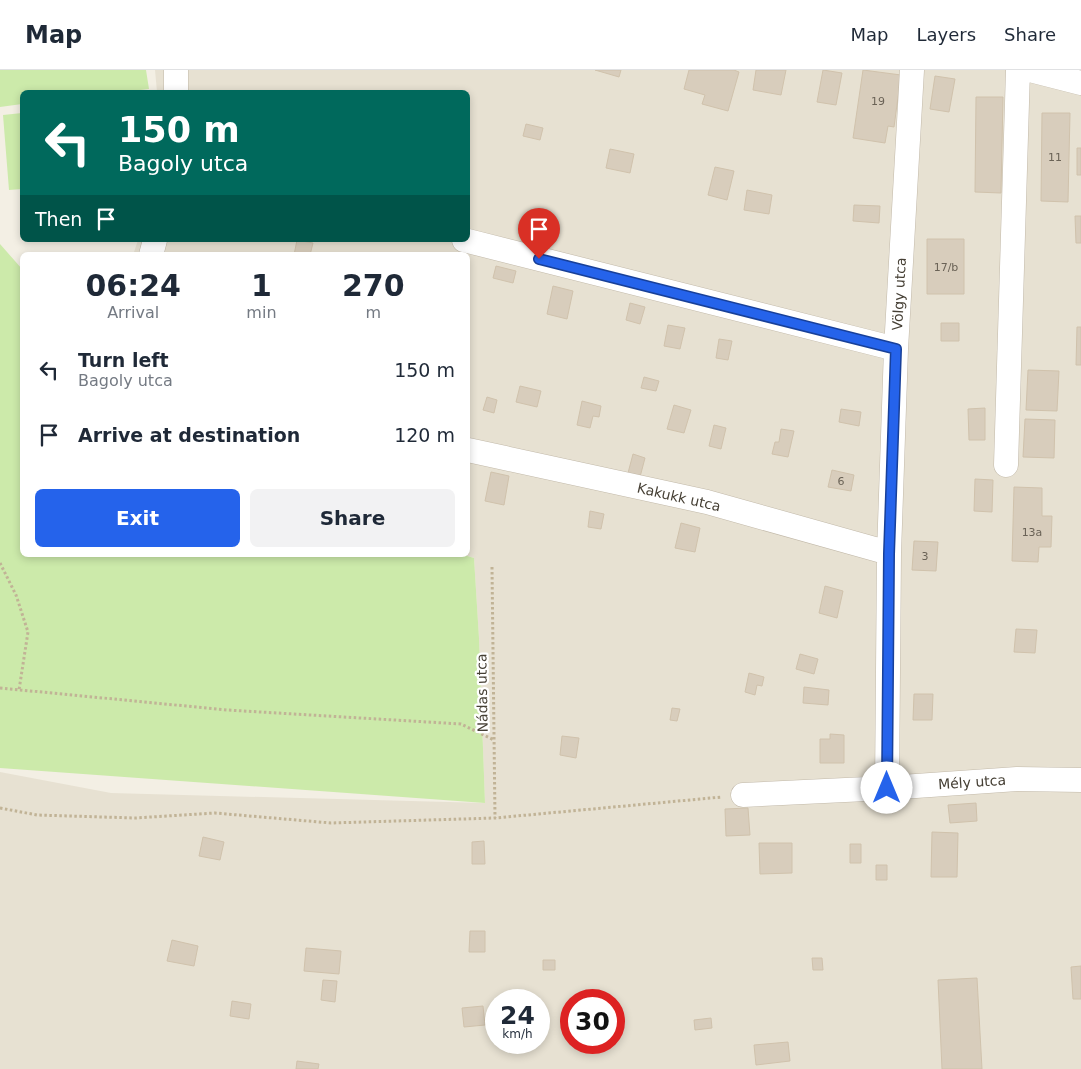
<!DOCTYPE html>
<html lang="en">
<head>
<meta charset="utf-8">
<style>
  body { margin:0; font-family:"DejaVu Sans",sans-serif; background:#f2f2f3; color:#1f2937; height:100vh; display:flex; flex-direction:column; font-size:19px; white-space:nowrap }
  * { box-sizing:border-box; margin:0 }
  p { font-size:16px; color:#747a83 }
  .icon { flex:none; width:28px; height:28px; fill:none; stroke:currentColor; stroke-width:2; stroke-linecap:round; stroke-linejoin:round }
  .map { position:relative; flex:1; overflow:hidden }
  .details { position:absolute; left:20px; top:182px; width:450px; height:305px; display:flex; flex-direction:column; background:#fff; border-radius:8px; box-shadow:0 2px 8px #0003 }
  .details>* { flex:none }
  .banner { position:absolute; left:20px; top:20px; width:450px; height:152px; border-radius:8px; box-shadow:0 2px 8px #0003; background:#00695c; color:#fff; overflow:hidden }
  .speed { position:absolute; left:485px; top:919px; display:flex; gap:10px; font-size:25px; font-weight:700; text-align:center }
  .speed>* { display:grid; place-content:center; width:65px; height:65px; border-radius:50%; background:#fff; box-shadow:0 2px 8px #0003; line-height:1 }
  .speed small { font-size:12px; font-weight:400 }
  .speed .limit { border:8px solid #d22; background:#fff; color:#111 }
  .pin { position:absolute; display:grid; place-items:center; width:42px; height:42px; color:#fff; margin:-51px -21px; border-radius:50% 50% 50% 0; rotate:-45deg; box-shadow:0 0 5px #0007 }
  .pin .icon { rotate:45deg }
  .me { position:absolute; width:55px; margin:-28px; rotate:0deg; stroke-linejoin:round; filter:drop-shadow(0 0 4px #0008) }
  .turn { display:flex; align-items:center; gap:18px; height:105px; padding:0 15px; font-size:22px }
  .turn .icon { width:65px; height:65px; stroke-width:2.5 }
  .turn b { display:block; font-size:35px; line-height:42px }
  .then { display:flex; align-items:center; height:48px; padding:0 15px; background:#0003; gap:10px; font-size:19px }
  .eta { display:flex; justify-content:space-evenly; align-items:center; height:85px; text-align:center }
  .eta b { font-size:30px; font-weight:700; line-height:35px }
  .primary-button { display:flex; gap:10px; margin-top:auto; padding:10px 15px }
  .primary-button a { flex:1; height:58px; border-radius:8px; background:#2563eb; color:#fff; font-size:20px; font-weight:700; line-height:58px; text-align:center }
  .primary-button a+a { background:#f2f2f3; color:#1f2937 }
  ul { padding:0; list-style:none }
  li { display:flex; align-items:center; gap:15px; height:65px; padding:0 15px }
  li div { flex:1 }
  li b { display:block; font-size:19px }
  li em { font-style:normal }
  header { display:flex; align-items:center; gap:30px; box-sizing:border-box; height:70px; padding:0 25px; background:#fff; border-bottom:1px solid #e0e1e3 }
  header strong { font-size:24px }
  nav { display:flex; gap:28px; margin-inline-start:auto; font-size:18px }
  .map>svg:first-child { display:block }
  .residential { fill:#e7e1d2; fill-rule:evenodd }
  .green { fill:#cceaaa }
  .building { fill:#d8cdbc; stroke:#d0c2ac }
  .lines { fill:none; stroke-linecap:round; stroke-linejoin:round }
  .minor-casing { stroke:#c2b9a9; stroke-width:25 }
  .path { stroke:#c1b396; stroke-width:3; stroke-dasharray:2.5 2.5; stroke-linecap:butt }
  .minor { stroke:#fff; stroke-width:24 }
  .route-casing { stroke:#184099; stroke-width:12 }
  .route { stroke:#2563eb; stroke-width:9 }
  .labels { text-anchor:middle; stroke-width:4.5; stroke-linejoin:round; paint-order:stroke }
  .number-label { font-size:11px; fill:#6a6256 }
  .street-label { font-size:14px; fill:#453f34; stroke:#fff }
</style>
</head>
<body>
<header>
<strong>Map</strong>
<nav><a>Map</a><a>Layers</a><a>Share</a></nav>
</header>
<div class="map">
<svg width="1081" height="999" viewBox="0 0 1081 999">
  <rect width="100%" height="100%" fill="#f3efe4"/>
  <path class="residential" d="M155,0h926v999h-1081v-297l111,21 374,10 -6,-165 -5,-80 -10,-3h4v-300h-335l5,-15h330v-148h-311zM496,930h43v42h-43zM571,930h43v42h-43z"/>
  <path class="green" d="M0,0h146l3,19 -26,3h-101v12l-22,3z
    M22,43v76l-13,1 -6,-75z
    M0,174l22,25v286h442l10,3 5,80 6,165 -485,-35z"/>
  <path class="building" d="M595,0h26l-2,7z
    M689,0h45l5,2 -11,39 -26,-7 3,-9 -21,-6z
    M756,0h30l-5,25 -28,-5z
    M823,0l19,3 -6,32 -19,-3z
    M863,0l38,5 -7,52 -6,-1 -3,17 -32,-5z
    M935,6l20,3 -6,33 -19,-3z
    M976,27h27l-2,96 -26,-1z
    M1042,43h28l-2,89 -27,-1z
    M526,54l17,4 -3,12 -17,-4z
    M1077,78h4v27h-4z
    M610,79l24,5 -4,19 -24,-5z
    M715,97l19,4 -7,29 -19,-5z
    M747,120l25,5 -3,19 -25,-4z
    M854,135l26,1 -1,17 -26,-2z
    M1075,146h6v27h-5z
    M927,169h37v55h-37z
    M297,170l16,3 -3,12h-16z
    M496,196l20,5 -3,12 -20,-5z
    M553,216l20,5 -6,28 -20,-5z
    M630,233l15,4 -5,17 -14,-4z
    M941,253h18v18h-18z
    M668,255l17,3 -5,21 -16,-3z
    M1077,257h4v38h-5z
    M719,269l13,2 -4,19 -12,-2z
    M1028,300l31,1 -2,40 -31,-1z
    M644,307l15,4 -3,10 -15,-3z
    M520,316l21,5 -4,16 -21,-5z
    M487,327l10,3 -3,13 -11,-3z
    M582,331l19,5 -2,11 -6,-1 -3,12 -13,-3z
    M674,335l17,5 -7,23 -17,-4z
    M985,338v32h-16l-1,-31z
    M841,339l20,3 -2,14 -20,-4z
    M1025,349l30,1 -1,38 -31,-1z
    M714,355l12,3 -5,21 -12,-3z
    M781,359l13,2 -6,26 -16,-3 3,-12h4z
    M633,384l12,4 -5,19 -12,-4z
    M832,400l22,5 -3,16 -23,-4z
    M491,402l18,4 -5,29 -19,-4z
    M975,409l18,1 -1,32 -18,-1z
    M1014,417l28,1v28h10l-1,31h-12l-1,15 -26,-1z
    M590,441l14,3 -3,15 -13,-2z
    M681,453l19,5 -5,24 -20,-4z
    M914,471l24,1 -2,29 -24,-1z
    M825,516l18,5 -6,27 -18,-5z
    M1016,559l21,1 -2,23 -21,-1z
    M800,584l18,5 -4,15 -18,-5z
    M749,603l15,4 -2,9 -5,-1 -2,10 -10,-3z
    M804,617l25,3 -1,15 -25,-2z
    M914,624h19l-1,26h-19z
    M672,638l8,1 -3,12 -7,-1z
    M830,664l14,1v28h-24v-24h10z
    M562,666l17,2 -3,20 -16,-3z
    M976,733l1,18 -27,2 -2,-18z
    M748,738l2,27 -24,1 -1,-27z
    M932,762l26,1 -1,44h-26z
    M203,767l21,5 -4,18 -21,-4z
    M484,771l1,23h-13v-22z
    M759,773h33v30l-32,1z
    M850,774h11v19h-11z
    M876,795h11v15h-11z
    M470,861h15v21h-16z
    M172,870l26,6 -4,20 -27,-5z
    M306,878l35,3 -2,23 -35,-3z
    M812,888h10l1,12h-10z
    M543,890h12v10h-12z
    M1081,896v33h-8l-2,-32z
    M977,908l5,91h-40l-4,-89z
    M323,910l14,1 -2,21 -14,-2z
    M232,931l19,3 -2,15 -19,-3z
    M483,936l2,19 -21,2 -2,-19z
    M711,948l1,10 -17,2 -1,-10z
    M788,972l2,19 -34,4 -2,-20z
    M297,991l22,3 -1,5h-22z"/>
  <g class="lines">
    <defs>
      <path id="minor" d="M176,0v22
        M1030,0l51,13
        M464,170l432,109
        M151,185l4,-15
        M468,380l239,52 182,51
        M1006,395l12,-395
        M887,718l2,-235 7,-204 16,-279
        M743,725l144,-7 130,-9 64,1"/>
    </defs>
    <use href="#minor" class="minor-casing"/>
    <path class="path" d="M0,493l16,32 12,37 -9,58
      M492,497l3,251
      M0,618l227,22 234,14 33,16
      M0,738l37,7 98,3 80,-5 116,10 164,-5 227,-21"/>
    <use href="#minor" class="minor"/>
  </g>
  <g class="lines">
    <defs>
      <path id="route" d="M539,189l357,90 -7,205 -2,234"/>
    </defs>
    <use href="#route" class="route-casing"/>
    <use href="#route" class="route"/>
  </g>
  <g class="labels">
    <g class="number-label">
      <text x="878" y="35">19</text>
      <text x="1055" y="91">11</text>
      <text x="946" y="201">17/b</text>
      <text x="841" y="415">6</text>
      <text x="1032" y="466">13a</text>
      <text x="925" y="490">3</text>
    </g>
    <g class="street-label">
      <text transform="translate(899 224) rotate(-87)" y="5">Völgy utca</text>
      <text transform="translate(679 427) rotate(13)" y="5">Kakukk utca</text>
      <text transform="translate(482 623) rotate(-91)" y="5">Nádas utca</text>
      <text transform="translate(972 712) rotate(-4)" y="5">Mély utca</text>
    </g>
  </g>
</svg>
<div class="speed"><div>24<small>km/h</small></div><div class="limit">30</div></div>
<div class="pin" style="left:539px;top:189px;background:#d93025"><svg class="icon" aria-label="arrive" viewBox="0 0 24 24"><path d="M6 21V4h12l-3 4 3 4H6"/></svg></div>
<svg class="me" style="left:887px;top:718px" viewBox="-20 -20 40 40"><circle r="19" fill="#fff"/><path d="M0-13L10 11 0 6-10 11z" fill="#2563eb"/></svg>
<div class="banner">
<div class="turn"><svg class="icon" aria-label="left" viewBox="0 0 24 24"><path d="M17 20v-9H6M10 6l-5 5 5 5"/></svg><div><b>150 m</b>Bagoly utca</div></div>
<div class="then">Then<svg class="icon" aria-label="arrive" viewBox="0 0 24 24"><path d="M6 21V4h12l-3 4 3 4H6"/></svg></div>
</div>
<section class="details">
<div class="eta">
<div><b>06:24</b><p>Arrival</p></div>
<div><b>1</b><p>min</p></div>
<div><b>270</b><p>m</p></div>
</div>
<ul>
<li><svg class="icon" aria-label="left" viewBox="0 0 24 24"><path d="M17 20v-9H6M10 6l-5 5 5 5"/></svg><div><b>Turn left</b><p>Bagoly utca</p></div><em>150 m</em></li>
<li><svg class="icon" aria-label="arrive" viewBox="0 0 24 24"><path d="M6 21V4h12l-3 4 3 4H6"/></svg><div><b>Arrive at destination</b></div><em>120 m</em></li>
</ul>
<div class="primary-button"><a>Exit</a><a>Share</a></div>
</section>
</div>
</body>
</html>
